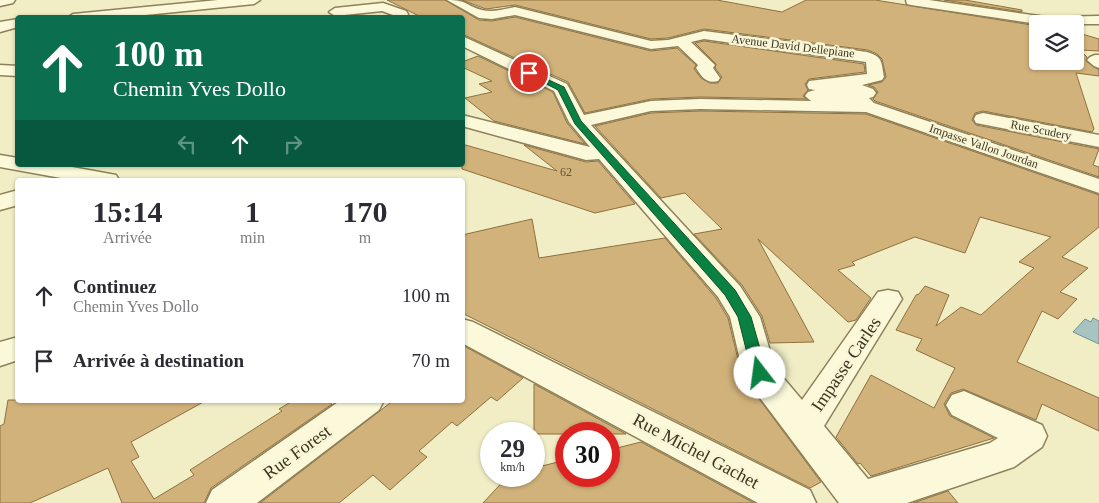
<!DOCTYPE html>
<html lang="fr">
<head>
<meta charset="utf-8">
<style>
  body { margin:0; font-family:Georgia,serif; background:#f7f7f7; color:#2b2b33; height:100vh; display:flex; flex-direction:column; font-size:19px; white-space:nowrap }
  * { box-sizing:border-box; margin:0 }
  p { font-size:16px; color:#7c7c81 }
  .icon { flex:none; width:28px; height:28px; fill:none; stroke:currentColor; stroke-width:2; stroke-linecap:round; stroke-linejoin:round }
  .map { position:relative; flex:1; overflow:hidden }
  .panel { position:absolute; left:15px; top:178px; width:450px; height:225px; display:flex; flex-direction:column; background:#fff; border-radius:5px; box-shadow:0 1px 4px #0004 }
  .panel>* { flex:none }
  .banner { position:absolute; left:15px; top:15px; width:450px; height:152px; border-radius:5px; box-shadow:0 1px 4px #0004; background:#0b6e4f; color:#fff; overflow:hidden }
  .buttons { position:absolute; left:1029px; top:15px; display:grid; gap:10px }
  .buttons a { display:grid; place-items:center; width:55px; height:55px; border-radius:5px; background:#fff; box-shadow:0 1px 4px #0004; font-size:25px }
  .speed { position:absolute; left:480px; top:422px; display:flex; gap:10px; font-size:25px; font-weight:700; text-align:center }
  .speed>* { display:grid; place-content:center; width:65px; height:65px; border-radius:50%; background:#fff; box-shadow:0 1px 4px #0004; line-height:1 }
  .speed small { font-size:12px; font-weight:400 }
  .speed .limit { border:8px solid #d22; background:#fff; color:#111 }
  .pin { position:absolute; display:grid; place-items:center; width:42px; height:42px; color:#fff; margin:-21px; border:2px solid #fff; border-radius:50%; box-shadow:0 1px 5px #0007 }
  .me { position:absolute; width:55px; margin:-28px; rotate:345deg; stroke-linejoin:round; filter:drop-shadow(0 0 4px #0008) }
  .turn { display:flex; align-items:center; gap:18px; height:105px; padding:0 15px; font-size:22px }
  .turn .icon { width:65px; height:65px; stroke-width:2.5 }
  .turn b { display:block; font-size:35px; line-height:42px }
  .lanes { display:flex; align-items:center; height:48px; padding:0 15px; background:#0003; justify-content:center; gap:25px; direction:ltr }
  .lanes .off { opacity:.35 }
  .eta { display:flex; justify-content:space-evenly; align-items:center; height:85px; text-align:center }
  .eta b { font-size:30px; font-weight:700; line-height:35px }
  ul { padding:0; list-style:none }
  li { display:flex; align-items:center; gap:15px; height:65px; padding:0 15px }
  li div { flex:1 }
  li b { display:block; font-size:19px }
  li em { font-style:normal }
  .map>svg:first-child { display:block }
  .water { fill:#a8c4c2; stroke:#6d9493 }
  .building { fill:#d1b27a; stroke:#8f703e }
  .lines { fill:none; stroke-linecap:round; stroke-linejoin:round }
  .minor-casing { stroke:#8e815a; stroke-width:3 }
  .minor { fill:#fbf9da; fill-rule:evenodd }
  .route { fill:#0b8043; stroke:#07532c }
  .labels { text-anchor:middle; stroke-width:5; stroke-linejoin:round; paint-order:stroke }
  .far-street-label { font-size:12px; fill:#3d341f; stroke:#f8f6d6 }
  .number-label { font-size:12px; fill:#625436 }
  .near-street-label { font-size:18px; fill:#3d341f; stroke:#f8f6d6 }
</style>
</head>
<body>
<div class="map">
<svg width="1099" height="503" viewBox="0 0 1099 503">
  <rect width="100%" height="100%" fill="#f1eec6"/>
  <path class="water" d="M1093,318l6,3v23l-26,-12 12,-13 6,3z"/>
  <path class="building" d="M387,0h58l34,20 13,1 23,-4 136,34 26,-3 19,17 -2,4 7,9 9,5h8l4,-6 -7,-9 1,-4 -21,-21 9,-2 160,23 1,8 -56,7 -4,5 3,6 -5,6 3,3 -106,-2 -49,2 -66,14 -17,-31 -106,-48v-16h-39z
    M462,0h255l65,12 24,-12h69l163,26v35h37v-29l24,7v12l-19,-1 7,7 -1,4 13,9v6l-23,-3 18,56 -2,3 -109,-21 -8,2 -3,7 4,5 123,24 -6,16 6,2v10l-224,-76 -2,-2 5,-7 -4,-5 -6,-2 14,-3 4,-5 -4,-18 -5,-5 -9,-4 -164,-21 -36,9 -17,1 -136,-34 -29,4z
    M944,0h21l57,10v2z
    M478,56l75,36 14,31 18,21 -91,-23 -29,-23 27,-6 -13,-8 13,-3 -30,-14v-5z
    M700,111l166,3 233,81v32l-37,30 26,11 -28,24 17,7 -19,20 -16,-8 -25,51 82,36v33l-57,-27 -6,16 -73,-31 -12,4 -7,11 6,12 44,22 -123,38 -11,-13 -2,1 -22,-27 35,-62 63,33 21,-40 -39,-18 6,-11 -26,-9 20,-35 3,-1 6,-8 24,9 -13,31 25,-19 20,8 53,-47 -15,-6 32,-25 -71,-20 -15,36 -50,-16 -63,25 3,3 -17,5 33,28 -15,22 -8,2 -90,-83 56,103 -44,1 -8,-27 -20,-31 -48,-51 28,-5 -37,-36 -24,5 -66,-72 56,-13z
    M462,144l95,27 -33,-26 62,17 12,-1 37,43 -40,9 -133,-44z
    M532,219l7,39 126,-20 51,60 12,20 14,58 79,106 -11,6 -348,-175v-78z
    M464,346l59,32 -26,23 -6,-4 -34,29 -5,-4 -33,29 8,6 -37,33 -17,-15 -34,28h-79l134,-103h68v-52z
    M534,384l92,50h-92z
    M8,400h199l-76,42 8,15 -8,4 23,38 40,-24 -4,-5 92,-59 -3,-2 15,-9h32l6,4 -121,84 -7,15h-82l-14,-35 -78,35h-30v-77l4,-2z
    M641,442l113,61h-271l25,-27h26v-8l32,-8v16h43v-26z
    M948,491l10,12h-45z"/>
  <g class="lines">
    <defs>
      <path id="minor" d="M0,0h15l-2,3 -13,3z
        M218,0h42l-6,4 -138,14h-49l6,-4z
        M447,0c21,0 19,6 35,10 10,3 23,-1 33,-3l136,34 17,-1 36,-9 163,21c16,5 14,9 17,25l-2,3 -20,5 11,4 3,4 -3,4 -4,1 5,5 225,76v14l-233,-81 -166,-3 -49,2 -60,14 149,161 20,31 15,51 27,32 76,-108 10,-2 10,2 4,7 -78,127 44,53 122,-36 8,-5 -46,-23 -6,-10 6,-10 12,-4 78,34 5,11 -5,11 -28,20 -107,36h-68l-91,-121 -5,-9 -13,-56 -12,-20 -119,-138 -13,1 -124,-34v-11l128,32 -21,-25 -15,-31 -92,-45v-10l105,48 17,31 67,-14 49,-2 111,2 -6,-5 3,-4 7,-2 -6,-1 -2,-4 2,-4 58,-7 -1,-12 -162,-23 -13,3 24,23 -2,3 7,10 -2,3c-12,3 -16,-4 -22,-13l2,-3 -20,-19 -27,3 -136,-34 -23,4 -13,-1z
        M906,0h23l117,17 53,-1v8h-61l-127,-19 -4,-1z
        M383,3l23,8 2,3 -2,3 -5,1 -19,-7 -47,5 -6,-4 6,-4z
        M18,19v8l-18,5v-10z
        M1095,55h4v13l-5,-2 -7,-6 3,-3z
        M0,65l18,1v10l-18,-1z
        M983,113l116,22v12l-123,-24 -2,-4 2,-4z
        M0,155l18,3v7h43l55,10 3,5h-47l-72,-13z
        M18,190v15l-18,5v-15z
        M462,319l11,3 337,168 6,13h-58l-296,-160z
        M18,337v23l-18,6v-24z
        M341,400h43l-5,10 -122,93h-51l6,-13z"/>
    </defs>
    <use href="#minor" class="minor-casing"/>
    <use href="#minor" class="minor"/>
  </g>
  <path class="route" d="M529,71l35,16 17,34 154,169 16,27 16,56 -2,4 -5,1 -5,-1 -3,-4 -14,-56 -13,-22 -150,-171 -17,-34 -31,-16 -1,-1z"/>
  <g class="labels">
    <g class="far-street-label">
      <text transform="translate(793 46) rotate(7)" y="4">Avenue David Dellepiane</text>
      <text transform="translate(1041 130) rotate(11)" y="4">Rue Scudery</text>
      <text transform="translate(984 146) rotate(19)" y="4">Impasse Vallon Jourdan</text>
    </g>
    <g class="number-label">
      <text x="566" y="176">62</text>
    </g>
    <g class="near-street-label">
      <text transform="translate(846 364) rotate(-56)" y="6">Impasse Carles</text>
      <text transform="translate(696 451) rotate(28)" y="6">Rue Michel Gachet</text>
      <text transform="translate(297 452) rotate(-36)" y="6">Rue Forest</text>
    </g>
  </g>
</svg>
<div class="buttons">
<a><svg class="icon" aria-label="layers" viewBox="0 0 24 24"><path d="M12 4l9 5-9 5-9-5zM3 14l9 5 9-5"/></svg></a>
</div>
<div class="speed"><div>29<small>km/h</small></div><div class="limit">30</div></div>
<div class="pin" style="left:529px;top:73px;background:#d93025"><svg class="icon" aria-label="arrive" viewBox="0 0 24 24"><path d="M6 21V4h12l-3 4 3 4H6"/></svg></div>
<svg class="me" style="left:760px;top:373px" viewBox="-20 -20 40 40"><circle r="19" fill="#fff"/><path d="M0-13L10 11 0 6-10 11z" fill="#0b8043"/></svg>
<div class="banner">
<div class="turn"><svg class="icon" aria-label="ahead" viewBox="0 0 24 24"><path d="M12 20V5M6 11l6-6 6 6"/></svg><div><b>100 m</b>Chemin Yves Dollo</div></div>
<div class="lanes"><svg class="icon off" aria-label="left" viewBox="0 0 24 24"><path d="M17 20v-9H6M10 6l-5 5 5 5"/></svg><svg class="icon" aria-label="ahead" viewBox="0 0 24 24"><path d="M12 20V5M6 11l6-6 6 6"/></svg><svg class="icon off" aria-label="right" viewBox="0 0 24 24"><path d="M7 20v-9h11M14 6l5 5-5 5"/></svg></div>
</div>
<section class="panel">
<div class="eta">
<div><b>15:14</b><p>Arrivée</p></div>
<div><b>1</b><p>min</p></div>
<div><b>170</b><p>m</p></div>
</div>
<ul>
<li><svg class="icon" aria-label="ahead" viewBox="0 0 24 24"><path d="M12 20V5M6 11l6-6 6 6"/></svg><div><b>Continuez</b><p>Chemin Yves Dollo</p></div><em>100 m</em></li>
<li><svg class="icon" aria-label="arrive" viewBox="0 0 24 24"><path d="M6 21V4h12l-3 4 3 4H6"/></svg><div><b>Arrivée à destination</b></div><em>70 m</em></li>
</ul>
</section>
</div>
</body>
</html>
